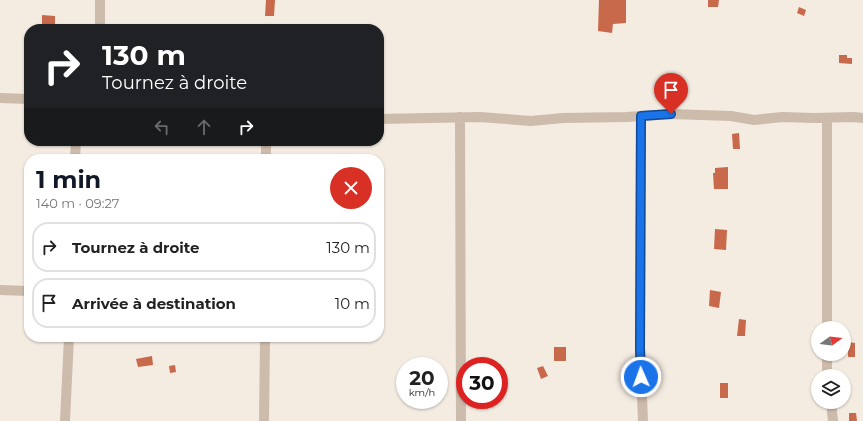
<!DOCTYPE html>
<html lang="fr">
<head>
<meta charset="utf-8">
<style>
  body { margin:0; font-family:Montserrat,sans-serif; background:#f2f2f2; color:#222; height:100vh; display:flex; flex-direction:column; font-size:15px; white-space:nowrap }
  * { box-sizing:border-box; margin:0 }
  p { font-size:13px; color:#767676 }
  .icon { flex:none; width:22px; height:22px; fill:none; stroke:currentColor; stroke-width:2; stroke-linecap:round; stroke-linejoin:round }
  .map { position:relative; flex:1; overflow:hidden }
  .panel { position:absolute; left:24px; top:154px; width:360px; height:188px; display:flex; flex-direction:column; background:#fff; border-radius:16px; box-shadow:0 1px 3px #0004 }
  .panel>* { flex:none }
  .guide { position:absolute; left:24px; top:24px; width:360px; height:122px; border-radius:16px; box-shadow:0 1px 3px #0004; background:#202124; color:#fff; overflow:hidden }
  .needle { width:26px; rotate:75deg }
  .fabs { position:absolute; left:811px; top:321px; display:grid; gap:8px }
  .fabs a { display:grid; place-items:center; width:40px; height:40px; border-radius:50%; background:#fff; box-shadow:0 1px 3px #0004; font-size:20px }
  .speed { position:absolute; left:396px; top:357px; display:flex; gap:8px; font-size:20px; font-weight:700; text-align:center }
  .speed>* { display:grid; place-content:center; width:52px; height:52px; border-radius:50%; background:#fff; box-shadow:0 1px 3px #0004; line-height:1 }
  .speed small { font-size:10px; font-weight:400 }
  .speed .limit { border:6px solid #d22; background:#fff; color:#111 }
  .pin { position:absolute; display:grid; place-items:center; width:34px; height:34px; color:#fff; margin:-41px -17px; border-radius:50% 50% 50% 0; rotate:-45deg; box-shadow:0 0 4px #0007 }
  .pin .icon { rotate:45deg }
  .me { position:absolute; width:44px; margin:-22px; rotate:358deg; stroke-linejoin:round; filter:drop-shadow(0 0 3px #0008) }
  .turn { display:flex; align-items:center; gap:14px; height:84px; padding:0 12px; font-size:18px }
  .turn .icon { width:52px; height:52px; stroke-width:2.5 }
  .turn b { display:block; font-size:28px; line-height:34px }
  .lanes { display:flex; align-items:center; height:38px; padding:0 12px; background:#0003; justify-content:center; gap:20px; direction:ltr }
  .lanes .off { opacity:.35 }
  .round { display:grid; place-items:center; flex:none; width:42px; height:42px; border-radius:21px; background:#f2f2f2 }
  .summary { display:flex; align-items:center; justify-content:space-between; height:68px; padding:0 12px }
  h1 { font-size:24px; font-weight:700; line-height:30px; color:#111827 }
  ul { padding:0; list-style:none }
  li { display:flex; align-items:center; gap:12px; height:50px; margin:0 8px 6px; padding:0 4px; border:2px solid #e0e0e0; border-radius:16px }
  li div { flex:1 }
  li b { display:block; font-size:15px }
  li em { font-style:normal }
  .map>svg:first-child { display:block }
  .building { fill:#c8694b }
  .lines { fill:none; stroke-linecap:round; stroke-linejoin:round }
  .minor { stroke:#cdbbac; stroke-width:10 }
  .route-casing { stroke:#114b97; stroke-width:10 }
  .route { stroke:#1a73e8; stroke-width:7 }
</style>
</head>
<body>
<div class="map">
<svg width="863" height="421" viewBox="0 0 863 421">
  <rect width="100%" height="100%" fill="#f4ebe1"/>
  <path class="building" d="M266,0h9l-1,16h-9z
    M599,0h27v23l-13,1 -1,9 -14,-2z
    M708,0h11l-1,7h-10z
    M799,7l7,3 -2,6 -7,-3z
    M42,15l13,1v9h-13z
    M839,55h8v3h5v6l-13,-1z
    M739,133l1,16h-7l-1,-15z
    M728,167v22h-14l-1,-16h2v-5z
    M715,229l12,1 -1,20 -12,-1z
    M710,290l11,2 -2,16 -10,-2z
    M739,319l7,1 -1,16h-8z
    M848,342l7,1v14h-7z
    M554,347h12v14h-12z
    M152,356l1,9 -15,2 -2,-8z
    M175,365l1,7 -6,1 -1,-7z
    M543,366l5,10 -7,3 -4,-11z
    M720,383h8v15h-8z
    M849,413h7l1,8h-8z"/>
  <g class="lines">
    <path class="minor" d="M100,29v-29
      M0,98l29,1
      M641,116l-1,232 3,73
      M460,117l1,304
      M379,119l101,-2 51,4 32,-3 63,-1 45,-3 60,2 23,4 28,-3 32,1 40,-1 9,1
      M75,159l1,-18
      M266,159v-18
      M0,290l29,1
      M827,328v-210
      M827,354v22
      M831,402l2,19
      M65,421l4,-84
      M264,421l1,-84"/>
  </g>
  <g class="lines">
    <defs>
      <path id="route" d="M641,377l-1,-29 1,-232 30,-2"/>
    </defs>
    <use href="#route" class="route-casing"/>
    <use href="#route" class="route"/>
  </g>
</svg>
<div class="fabs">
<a><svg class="needle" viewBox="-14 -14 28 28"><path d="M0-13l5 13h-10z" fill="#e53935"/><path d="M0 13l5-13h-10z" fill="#767676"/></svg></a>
<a><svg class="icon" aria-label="layers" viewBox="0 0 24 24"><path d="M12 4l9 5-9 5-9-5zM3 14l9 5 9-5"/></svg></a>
</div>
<div class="speed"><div>20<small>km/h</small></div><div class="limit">30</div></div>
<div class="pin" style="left:671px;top:114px;background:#d93025"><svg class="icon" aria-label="arrive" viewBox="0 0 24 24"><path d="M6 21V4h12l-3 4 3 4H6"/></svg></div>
<svg class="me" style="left:641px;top:377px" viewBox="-20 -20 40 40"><circle r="17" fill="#1a73e8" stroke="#fff" stroke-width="3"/><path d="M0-11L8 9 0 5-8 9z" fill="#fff"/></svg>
<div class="guide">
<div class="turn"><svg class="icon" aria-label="right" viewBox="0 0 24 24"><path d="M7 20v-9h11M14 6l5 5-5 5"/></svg><div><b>130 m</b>Tournez à droite</div></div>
<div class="lanes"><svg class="icon off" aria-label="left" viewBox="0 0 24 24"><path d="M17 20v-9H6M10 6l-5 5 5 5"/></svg><svg class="icon off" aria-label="ahead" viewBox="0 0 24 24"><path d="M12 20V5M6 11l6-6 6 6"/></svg><svg class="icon" aria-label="right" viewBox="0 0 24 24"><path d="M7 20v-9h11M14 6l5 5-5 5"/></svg></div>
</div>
<section class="panel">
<div class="summary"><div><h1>1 min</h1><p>140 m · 09:27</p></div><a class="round" style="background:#d93025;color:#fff"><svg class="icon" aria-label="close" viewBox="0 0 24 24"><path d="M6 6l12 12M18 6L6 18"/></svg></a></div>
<ul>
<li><svg class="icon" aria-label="right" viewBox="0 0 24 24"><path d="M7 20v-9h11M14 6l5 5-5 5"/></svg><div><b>Tournez à droite</b></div><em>130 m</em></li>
<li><svg class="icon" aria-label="arrive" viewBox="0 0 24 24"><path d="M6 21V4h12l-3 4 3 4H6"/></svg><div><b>Arrivée à destination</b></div><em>10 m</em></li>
</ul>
</section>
</div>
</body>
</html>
